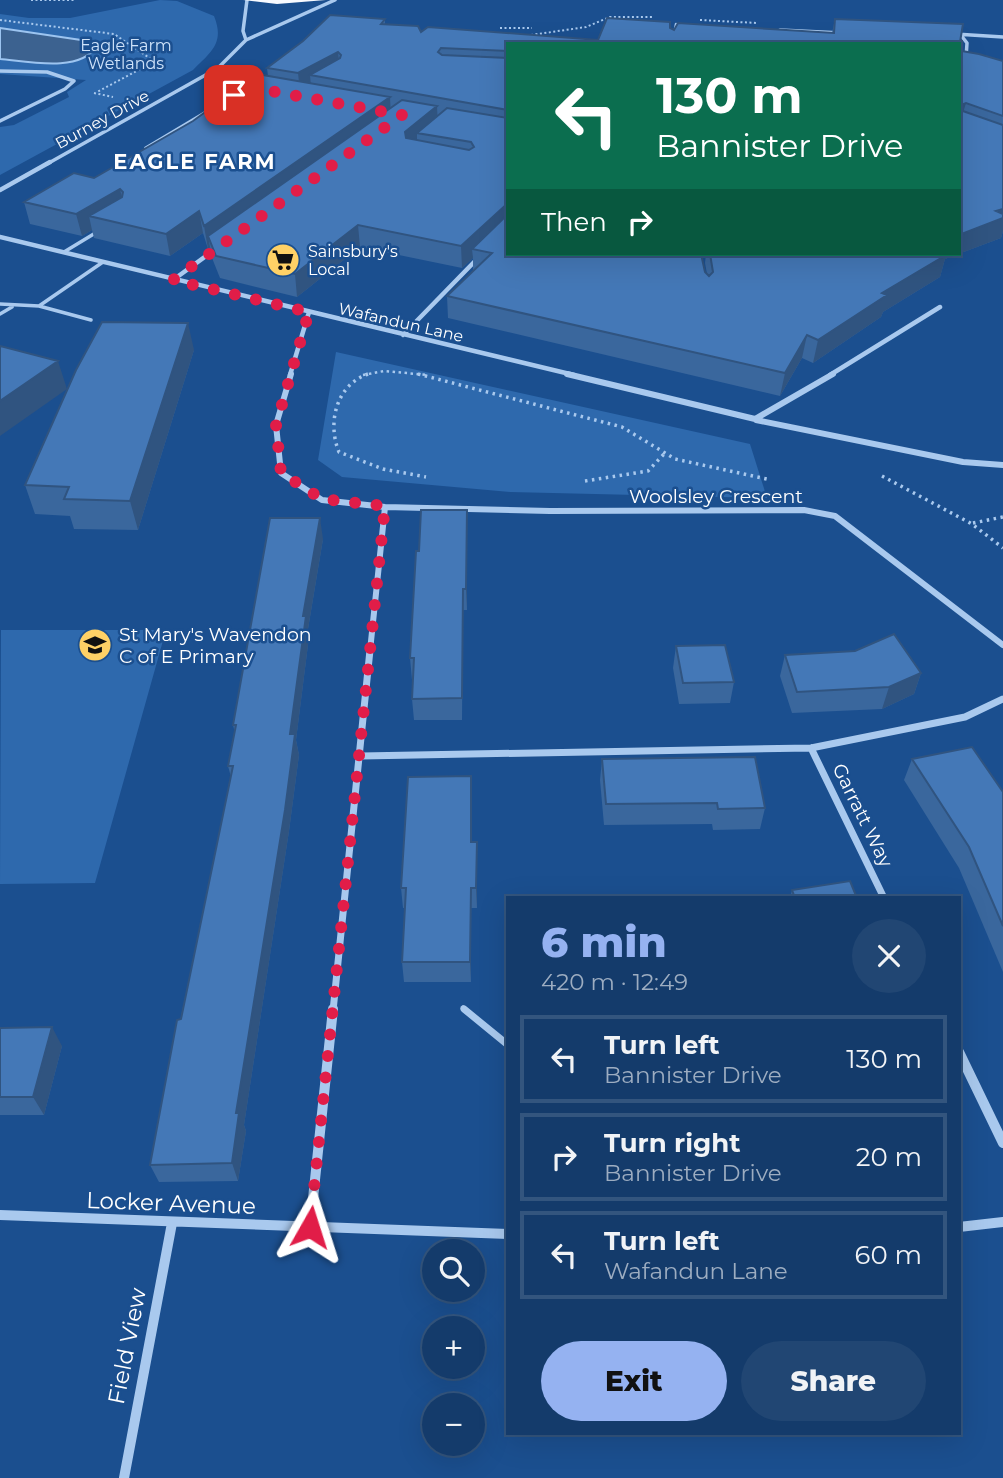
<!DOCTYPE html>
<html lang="en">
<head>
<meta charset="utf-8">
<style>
  body { margin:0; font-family:Montserrat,sans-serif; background:#214673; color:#f1f3f6; height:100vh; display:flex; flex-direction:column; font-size:26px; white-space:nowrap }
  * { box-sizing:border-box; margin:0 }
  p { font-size:23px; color:#9dadc1 }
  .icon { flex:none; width:38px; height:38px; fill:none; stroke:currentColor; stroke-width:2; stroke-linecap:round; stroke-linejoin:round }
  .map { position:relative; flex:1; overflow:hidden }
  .sheet { position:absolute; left:506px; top:896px; width:455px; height:539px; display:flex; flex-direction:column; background:#143b6b; border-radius:0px; box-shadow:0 7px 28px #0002,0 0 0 2px #33557e }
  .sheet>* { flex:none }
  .top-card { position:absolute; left:506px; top:42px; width:455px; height:214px; border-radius:0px; box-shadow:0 7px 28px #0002,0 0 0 2px #33557e; background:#0b6e4f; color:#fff; overflow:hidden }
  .buttons { position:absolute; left:422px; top:1239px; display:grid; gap:14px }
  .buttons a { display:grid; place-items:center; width:63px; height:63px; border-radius:50%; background:#143b6b; box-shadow:0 7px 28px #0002,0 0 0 2px #33557e; font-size:35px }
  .pin { position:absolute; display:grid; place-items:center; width:60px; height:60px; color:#fff; margin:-30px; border-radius:14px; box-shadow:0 4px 10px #0006 }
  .me { position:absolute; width:77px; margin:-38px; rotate:6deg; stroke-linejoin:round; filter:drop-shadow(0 0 5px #0008) }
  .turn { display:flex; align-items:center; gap:24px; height:147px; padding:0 35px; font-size:32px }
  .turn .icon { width:91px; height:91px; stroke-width:2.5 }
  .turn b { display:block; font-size:49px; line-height:60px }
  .then { display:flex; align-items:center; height:66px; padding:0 35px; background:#0003; gap:14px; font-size:26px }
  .round { display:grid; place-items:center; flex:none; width:74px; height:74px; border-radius:37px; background:#214673 }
  .overview { display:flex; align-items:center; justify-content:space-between; height:119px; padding:0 35px }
  h1 { font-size:42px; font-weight:800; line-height:52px; color:#95b2f1 }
  .primary-button { display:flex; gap:14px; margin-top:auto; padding:14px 35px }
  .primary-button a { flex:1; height:80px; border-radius:42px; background:#95b2f1; color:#111; font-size:28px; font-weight:800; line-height:80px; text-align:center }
  .primary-button a+a { background:#214673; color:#f1f3f6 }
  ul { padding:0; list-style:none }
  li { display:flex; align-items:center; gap:21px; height:88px; margin:0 14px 10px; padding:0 21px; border:4px solid #33557e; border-radius:0px }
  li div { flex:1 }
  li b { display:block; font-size:26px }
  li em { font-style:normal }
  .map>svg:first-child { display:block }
  .green { fill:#2e69ad }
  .water { fill:#3c6290; stroke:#9cc4f0; stroke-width:2 }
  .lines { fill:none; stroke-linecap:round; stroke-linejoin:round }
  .path-far2 { stroke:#a9c9ee; stroke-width:2; stroke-dasharray:2 2.5; stroke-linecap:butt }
  .path-far1 { stroke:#a9c9ee; stroke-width:2.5; stroke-dasharray:2.5 3.5; stroke-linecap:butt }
  .path { stroke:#a9c9ee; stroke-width:3.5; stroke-dasharray:2.5 4.5; stroke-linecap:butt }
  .service-far3 { stroke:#a9c9ee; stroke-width:2.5 }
  .service-far2 { stroke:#a9c9ee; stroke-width:3.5 }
  .service-far1 { stroke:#a9c9ee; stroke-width:5 }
  .service { stroke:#a9c9ee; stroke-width:7 }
  .minor-far4 { stroke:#a9c9ee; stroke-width:3.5 }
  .minor-far3 { stroke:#a9c9ee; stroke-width:4.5 }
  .minor-far2 { stroke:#a9c9ee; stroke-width:6 }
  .minor-far1 { stroke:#a9c9ee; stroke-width:7 }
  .minor { stroke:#a9c9ee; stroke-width:10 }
  .trunk { fill:#f8faff; fill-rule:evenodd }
  .wall { fill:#3a679d; fill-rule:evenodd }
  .shaded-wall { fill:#305480 }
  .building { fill:#4478b7; stroke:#305480; stroke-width:2 }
  .route { stroke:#e11d48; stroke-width:12; stroke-dasharray:0 21.6 }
  .labels { text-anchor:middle; stroke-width:5; stroke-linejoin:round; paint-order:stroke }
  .far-park-label { font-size:16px; fill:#cfe3fa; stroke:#1b4f8f }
  .far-street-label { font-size:16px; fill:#fff; stroke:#1b4f8f }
  .far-poi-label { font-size:16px; fill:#fff; stroke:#1b4f8f; text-anchor:start }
  .street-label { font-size:19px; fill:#fff; stroke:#1b4f8f }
  .poi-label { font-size:19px; fill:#fff; stroke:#1b4f8f; text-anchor:start }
  .far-district-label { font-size:21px; font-weight:bold; letter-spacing:2px; fill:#fff; stroke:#1b4f8f }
  .near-street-label { font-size:23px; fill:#fff; stroke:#1b4f8f }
</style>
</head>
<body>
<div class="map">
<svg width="1003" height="1478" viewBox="0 0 1003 1478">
  <rect width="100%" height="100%" fill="#1b4f8f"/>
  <path class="green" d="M160,0l17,1 37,15c11,27 -3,36 -21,54l-193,105v-48l14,-2 55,-28 -2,-5 19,-12 -86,-6v-60l29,4h41z
    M336,352l414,92 17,54 -257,-6 -168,-15 -24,-17z
    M1,630h165l-71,253 -95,1z"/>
  <path class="water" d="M0,28l81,12 14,7c-14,26 -70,14 -95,12z"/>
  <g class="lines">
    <path class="path-far2" d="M31,0h43
      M0,20l114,14 37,25 -3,6 -51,27
      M700,20l57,3
      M500,28h32
      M531,35l55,-8 24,-10h43
      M94,93l19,4"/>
    <path class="path-far1" d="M363,375l21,-4 44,4"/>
    <path class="path" d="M368,374c-32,11 -41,49 -29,78l44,17 43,8
      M418,374l204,53 53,32 96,21
      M882,476l90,48 31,24
      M585,481l63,-10 16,-17
      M973,523l30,-6"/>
    <path class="service-far3" d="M672,44l4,-20"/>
    <path class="service-far2" d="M64,252l33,-20
      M0,304l39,2 52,14
      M39,306l64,-44
      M0,314l12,-7"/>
    <path class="service-far1" d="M463,1008l3,3"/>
    <path class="service" d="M464,1009l44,36"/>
    <path class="minor-far4" d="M780,30l62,3
      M955,34l48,3
      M960,34l7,9 -1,15
      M246,40l-3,-9 4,-31
      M0,71l47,1 27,9 -9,8 -65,32
      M146,148l62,-37
      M47,164l171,-96 28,-28 89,-40"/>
    <path class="minor-far3" d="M0,190l50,-28
      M0,237l574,138
      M173,280l44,-32
      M403,335l75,-77
      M290,375l19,-63
      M830,375l110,-68"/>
    <path class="minor-far2" d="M291,374l-15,51 5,48 41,27 63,7 165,4 254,-1 31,6 168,129
      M567,374l188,45 78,-45
      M756,420l207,42 40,3
      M370,651l15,-144"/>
    <path class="minor-far1" d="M811,748l73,150
      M361,756l450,-8 154,-31 38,-18
      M333,1011l37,-361"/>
    <path class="minor" d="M959,1052l44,91
      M0,1215l508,19
      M310,1227l23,-218
      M959,1227l44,-5
      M124,1478l48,-255"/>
    <path class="trunk" d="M243,0h83l-49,4z"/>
  </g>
  <path class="wall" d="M330,15l55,4v5l33,2 3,6 7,-5 170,13 9,-22 63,4v6l4,2 4,-7 154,10 3,-14 128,5 -4,24 3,3 17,3 24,7v170l-2,7 -56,21 -5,18 -57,35 -2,5 -68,46 -11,-5 -22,38 -332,-78 -1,-22 26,-25v-13l-11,10 -102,-21 -63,50 -77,-19 -8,-20 -2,-11 -2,2 -5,-16 -33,23 -76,-18 -2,-8 -10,6 -52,-12 -6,-22 50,-29 20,5 99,-57 64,-47 11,2 -1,-8 36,-27zM508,44h451v210h-253l-1,9 2,11 -2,-2 -4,-18h3h-196z
    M194,350l-56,180 -64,-1 -4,-13 -35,-2 -10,-29z
    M467,531v79h-4l-1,110h-48l-2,-21 1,-19h-1l-2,-22 9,-107z
    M323,539l-15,90 1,8 -13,103 3,15 -10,76 -45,294 2,6 -8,50 -79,1 -9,-17 81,-388 -3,-11 7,-33 -2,-8z
    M676,646l58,36 -4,21 -51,1 -6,-36z
    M785,655l136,18 -7,21 -32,15 -90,4 -12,-37z
    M602,759l163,49 -5,21 -47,1 -1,-6 -108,1 -4,-45z
    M912,759l91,33v180l-44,-104 -55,-88z
    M472,797v45h5v66h-6v74h-67l-2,-20 3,-54h-2l-2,-20z
    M792,890l65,8h-67z
    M0,1028l62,18 -18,69h-44z"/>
  <path class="shaded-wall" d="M338,52l2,18 -30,5 1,11 -11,6 -2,-19z
    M390,97l1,20 -183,119 2,11 -2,2 -4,-23z
    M966,103l-6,20 1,-18z
    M437,106l1,20 -21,7v10l-11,9 -1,-20z
    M120,189l5,22 -36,5 3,14 -10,6 -6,-22z
    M508,203v21l-36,25 1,9 -11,10 -1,-22z
    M1003,209v22l-2,7 -56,21 -5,18 -57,35 -2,5 -68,46 5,-23 64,-47 59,-39h18v-19l37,-24z
    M199,211l4,22 -33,23 -4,-22z
    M358,225l2,22 -63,50 -2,-23z
    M188,323l6,27 -56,180 -8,-29z
    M807,335l-5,23 -22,38 5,-23z
    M58,361l9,28 -67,47v-35z
    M467,510v100l-1,-21z
    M320,518l3,21 -15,90 1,8 -13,103 3,15 -10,76 -45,294 2,6 -8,50 -6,-18 4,-50 54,-379 13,-118z
    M921,673l-7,21 -32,15 7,-22z
    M477,842v66l-1,-20z
    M471,888v94l-1,-20z
    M52,1027l10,19 -18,69 -11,-18z"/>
  <path class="building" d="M330,15l55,4 -4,5 37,2 3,6 7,-5 170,13 9,-22 63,4v6l4,2 4,-7 156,10 1,-14 128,5 -4,24 3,3 17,3 24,7v55l-37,-13 -5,2 -1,5 43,15v84l-7,2 7,3v4l-44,17v-191h-451v7l-67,-3 -3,4 4,3 66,3v52l-198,-35 30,-17 1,-3 -3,-3 -40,21 -31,-5 36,-27z
    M257,74l133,23 -186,129 -5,-15 -33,23 -77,-18 33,-19 1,-5 -3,-3 -44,25 -52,-12 50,-29 20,5 99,-57z
    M402,100l35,6 -32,26 1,6 63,12 5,-3 -3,-5 -54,-9 30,-25 61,10v85l-47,43 -103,-21 -63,49 -79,-18 -8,-20z
    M508,214v40h193l4,18 4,4 4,-4 -3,-18h233l3,1 -64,38 5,2 -69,45 -11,-5 -22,38 -338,-77 45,-43 -20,-4z
    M102,322l86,1 -58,178 -66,-2 5,-12 -44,-2 51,-115z
    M0,346l58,15 -58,40z
    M421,510h46l-1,79h-3l-1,109 -50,1 2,-41h-4l6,-107h3z
    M270,518h50l-17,98h3l-16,118h5l-10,76 -49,303h3l-7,50 -82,2 27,-145 4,-1 52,-253h-5l8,-41h-3z
    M894,634l27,39 -32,14 -92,5 -12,-37 70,-4z
    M725,645l9,37 -51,1 -7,-37z
    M972,747l31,45v134l-34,-79 -57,-88z
    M755,757l10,51 -47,1 -1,-6 -111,1 -4,-45z
    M471,776v66h6l-1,46h-5l-1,74h-68l4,-74h-5l7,-111z
    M850,881l7,17h-62l-3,-8z
    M52,1027l-19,70h-33v-69z"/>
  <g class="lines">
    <path class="route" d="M234,95l14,-8 154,28 -229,165 136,32 -33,113 5,48 41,26 63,7 -75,721"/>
  </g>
  <defs>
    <symbol id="supermarket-disc" viewBox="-11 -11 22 22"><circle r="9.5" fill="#ffd166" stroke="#1b4f8f"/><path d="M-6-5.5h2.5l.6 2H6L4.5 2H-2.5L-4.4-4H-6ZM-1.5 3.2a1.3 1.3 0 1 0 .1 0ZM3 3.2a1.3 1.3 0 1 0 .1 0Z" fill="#111"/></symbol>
    <symbol id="school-disc" viewBox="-11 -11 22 22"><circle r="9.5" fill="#ffd166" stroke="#1b4f8f"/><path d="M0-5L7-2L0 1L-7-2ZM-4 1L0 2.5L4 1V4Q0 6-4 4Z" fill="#111"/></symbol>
  </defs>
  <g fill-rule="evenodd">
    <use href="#supermarket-disc" x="264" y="241" width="38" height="38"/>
    <use href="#school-disc" x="76" y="626" width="38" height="38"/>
  </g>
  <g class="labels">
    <g class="far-park-label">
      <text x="126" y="51">Eagle Farm<tspan x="126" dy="18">Wetlands</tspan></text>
    </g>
    <g class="far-street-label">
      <text transform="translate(102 119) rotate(-29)" y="6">Burney Drive</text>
      <text transform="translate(401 322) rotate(13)" y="6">Wafandun Lane</text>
    </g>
    <g class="far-poi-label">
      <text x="308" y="257">Sainsbury's<tspan x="308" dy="18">Local</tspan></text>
    </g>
    <g class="street-label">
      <text x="716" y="503">Woolsley Crescent</text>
      <text transform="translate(863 815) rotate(64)" y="7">Garratt Way</text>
    </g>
    <g class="poi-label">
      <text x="119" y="641">St Mary's Wavendon<tspan x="119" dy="22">C of E Primary</tspan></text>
    </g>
    <g class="far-district-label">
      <text x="195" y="169">EAGLE FARM</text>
    </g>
    <g class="near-street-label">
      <text transform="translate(171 1203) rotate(2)" y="8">Locker Avenue</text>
      <text transform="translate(127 1346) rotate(-79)" y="8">Field View</text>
    </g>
  </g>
</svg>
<div class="buttons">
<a><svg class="icon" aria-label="search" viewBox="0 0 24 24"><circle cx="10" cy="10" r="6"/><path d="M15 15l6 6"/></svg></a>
<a>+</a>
<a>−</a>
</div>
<div class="pin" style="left:234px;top:95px;background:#d93025"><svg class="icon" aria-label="arrive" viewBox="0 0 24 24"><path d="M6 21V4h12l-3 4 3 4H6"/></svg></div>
<svg class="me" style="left:310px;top:1227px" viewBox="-20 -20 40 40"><path d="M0-17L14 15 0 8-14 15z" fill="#e11d48" stroke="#fff" stroke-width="4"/></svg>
<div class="top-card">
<div class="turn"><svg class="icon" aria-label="left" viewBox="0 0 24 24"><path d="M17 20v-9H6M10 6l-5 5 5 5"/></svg><div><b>130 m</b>Bannister Drive</div></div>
<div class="then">Then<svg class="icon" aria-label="right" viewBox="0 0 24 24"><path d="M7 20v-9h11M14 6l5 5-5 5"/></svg></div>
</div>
<section class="sheet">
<div class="overview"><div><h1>6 min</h1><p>420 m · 12:49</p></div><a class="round"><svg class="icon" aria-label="close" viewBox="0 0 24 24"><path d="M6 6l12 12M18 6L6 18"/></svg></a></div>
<ul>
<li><svg class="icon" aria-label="left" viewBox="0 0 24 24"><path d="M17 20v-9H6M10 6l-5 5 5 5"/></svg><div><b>Turn left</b><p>Bannister Drive</p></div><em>130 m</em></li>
<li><svg class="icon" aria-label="right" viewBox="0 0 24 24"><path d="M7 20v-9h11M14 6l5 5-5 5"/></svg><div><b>Turn right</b><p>Bannister Drive</p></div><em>20 m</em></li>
<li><svg class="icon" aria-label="left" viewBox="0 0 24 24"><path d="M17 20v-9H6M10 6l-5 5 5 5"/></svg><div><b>Turn left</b><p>Wafandun Lane</p></div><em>60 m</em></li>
</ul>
<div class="primary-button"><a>Exit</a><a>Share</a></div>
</section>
</div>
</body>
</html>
